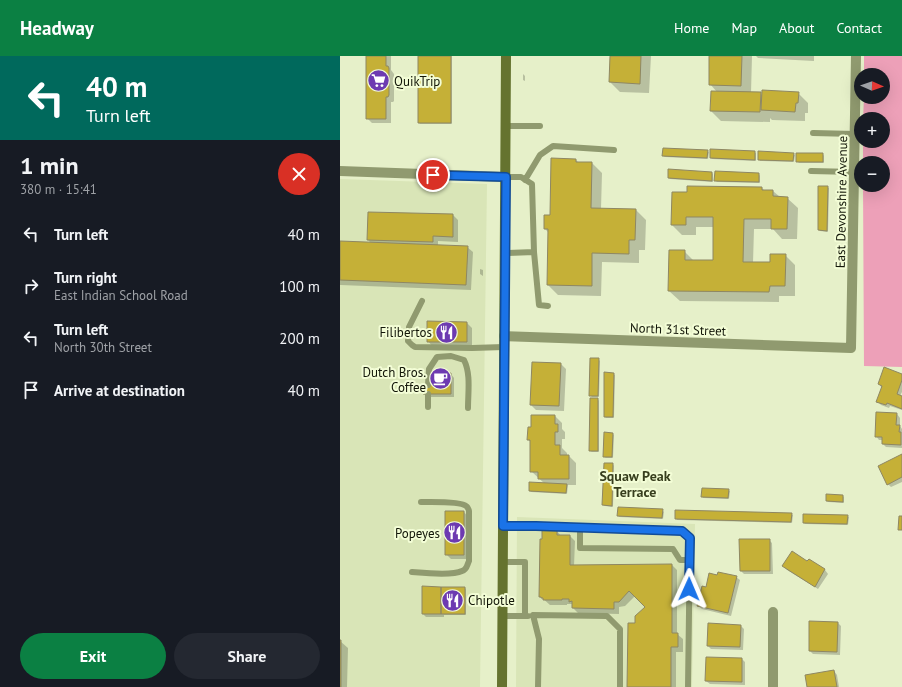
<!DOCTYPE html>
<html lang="en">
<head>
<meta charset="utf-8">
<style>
  body { margin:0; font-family:"PT Sans",sans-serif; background:#242831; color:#f1f3f6; height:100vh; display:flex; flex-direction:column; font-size:15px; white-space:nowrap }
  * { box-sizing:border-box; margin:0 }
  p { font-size:13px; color:#9ea1a6 }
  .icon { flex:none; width:22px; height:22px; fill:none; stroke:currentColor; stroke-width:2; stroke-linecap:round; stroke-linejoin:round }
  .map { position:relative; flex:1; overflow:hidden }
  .sheet { display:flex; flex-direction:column; background:#171b24; width:340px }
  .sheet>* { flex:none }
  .top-card { background:#00695c; color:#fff; overflow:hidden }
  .needle { width:26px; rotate:92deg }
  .fabs { position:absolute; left:514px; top:12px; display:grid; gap:8px }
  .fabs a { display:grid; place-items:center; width:36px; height:36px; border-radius:50%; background:#171b24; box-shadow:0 4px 16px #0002; font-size:20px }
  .pin { position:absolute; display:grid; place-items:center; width:34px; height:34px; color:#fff; margin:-17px; border:2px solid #fff; border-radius:50%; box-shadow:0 1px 4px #0007 }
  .me { position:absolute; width:44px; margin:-22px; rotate:1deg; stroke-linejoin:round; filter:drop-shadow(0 0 3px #0008) }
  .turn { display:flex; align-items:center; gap:14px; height:84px; padding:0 20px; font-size:18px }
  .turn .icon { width:52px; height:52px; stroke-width:2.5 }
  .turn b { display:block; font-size:28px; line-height:34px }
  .round { display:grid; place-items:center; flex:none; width:42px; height:42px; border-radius:21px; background:#242831 }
  .summary { display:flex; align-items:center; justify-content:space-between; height:68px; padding:0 20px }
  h1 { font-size:24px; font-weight:600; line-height:30px }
  .cta { display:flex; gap:8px; margin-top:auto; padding:8px 20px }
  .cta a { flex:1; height:46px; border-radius:24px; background:#0b8043; color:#fff; font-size:16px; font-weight:600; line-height:46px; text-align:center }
  .cta a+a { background:#242831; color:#f1f3f6 }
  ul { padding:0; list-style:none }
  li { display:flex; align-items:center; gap:12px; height:52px; padding:0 20px }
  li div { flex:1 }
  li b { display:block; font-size:15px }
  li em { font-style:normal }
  header { display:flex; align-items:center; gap:24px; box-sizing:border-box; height:56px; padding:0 20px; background:#0b8043; color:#fff }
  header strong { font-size:19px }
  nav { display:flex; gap:22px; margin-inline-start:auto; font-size:14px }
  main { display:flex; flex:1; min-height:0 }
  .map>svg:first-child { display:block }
  .built { fill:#d9e5b7 }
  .green { fill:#eda0b8 }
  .shadow { fill:#0003 }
  .building { fill:#c5b037; stroke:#8e8763 }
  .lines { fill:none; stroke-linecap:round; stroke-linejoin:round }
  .service { stroke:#909a6f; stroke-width:6 }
  .minor { stroke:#909a6f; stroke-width:10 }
  .secondary { stroke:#65732f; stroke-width:10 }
  .route-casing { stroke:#114b97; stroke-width:10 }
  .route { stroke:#1a73e8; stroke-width:7 }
  .labels { text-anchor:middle; stroke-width:4; stroke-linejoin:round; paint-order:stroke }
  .poi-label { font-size:13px; fill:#121608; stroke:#f3fdd6; text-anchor:end }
  .street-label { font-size:13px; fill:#121608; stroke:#f3fdd6 }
  .neighbourhood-label { font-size:14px; font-weight:bold; fill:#373e1d; stroke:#f3fdd6 }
</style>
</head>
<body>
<header>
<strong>Headway</strong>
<nav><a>Home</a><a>Map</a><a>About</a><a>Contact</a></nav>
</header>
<main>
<section class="sheet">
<div class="top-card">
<div class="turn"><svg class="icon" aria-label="left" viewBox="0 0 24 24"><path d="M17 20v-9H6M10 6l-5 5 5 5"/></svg><div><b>40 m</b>Turn left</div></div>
</div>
<div class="summary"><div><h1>1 min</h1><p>380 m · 15:41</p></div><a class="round" style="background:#d93025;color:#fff"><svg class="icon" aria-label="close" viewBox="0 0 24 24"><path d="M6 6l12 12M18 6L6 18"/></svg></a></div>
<ul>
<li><svg class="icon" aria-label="left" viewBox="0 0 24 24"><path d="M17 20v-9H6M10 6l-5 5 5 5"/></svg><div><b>Turn left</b></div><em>40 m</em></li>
<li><svg class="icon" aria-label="right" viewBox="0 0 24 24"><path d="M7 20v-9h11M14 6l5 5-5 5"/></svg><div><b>Turn right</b><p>East Indian School Road</p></div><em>100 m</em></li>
<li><svg class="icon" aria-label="left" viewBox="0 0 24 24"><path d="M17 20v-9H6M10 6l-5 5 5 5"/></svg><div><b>Turn left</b><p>North 30th Street</p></div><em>200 m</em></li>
<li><svg class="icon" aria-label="arrive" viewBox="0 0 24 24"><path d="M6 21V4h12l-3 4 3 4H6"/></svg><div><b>Arrive at destination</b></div><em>40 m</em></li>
</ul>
<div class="cta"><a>Exit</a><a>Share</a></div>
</section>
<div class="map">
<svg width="562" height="631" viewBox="0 0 562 631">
  <rect width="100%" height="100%" fill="#e6f0c9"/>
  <path class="built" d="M0,123l147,5 -7,503h-140z
    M177,461l178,7 -3,163h-176z"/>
  <path class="green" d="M524,0h38v311l-38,-1 -1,-181h20v-22h-20v-22h20v-22h-20l1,-22h19v-22h-19z"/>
  <path class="shadow" d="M27,0h24v14l3,4v27l-1,1h-2v21h-19l-5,-5z
    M79,0h33v68h-32l-1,-1z
    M271,0h40l-2,37 -29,-1 -10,-10z
    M370,0h42l-1,37h9l3,3 35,-3 10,10v10h-3v8l-33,-1 -2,-2v4l-49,-1 -10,-10 6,-19 -7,-8z
    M416,0h58v5l-56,-3z
    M183,18l2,2v5l-2,-1z
    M367,95l2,1 -1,7 -43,-2 -2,-1z
    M414,96l2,1v8l-44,-2 -1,-1z
    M453,98l2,1 -1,7 -34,-1 -1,-2z
    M483,98l1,2v7h-25l-2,-2z
    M212,103l24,1 3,3h13l10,10 -1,36 35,1 10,10 -1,30h-6v13l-37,-1 -1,34 -43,-1 -10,-10 1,-52 -4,-4 6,-13z
    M372,117l1,1v8l-43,-3 -1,-1z
    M419,118l1,2v7l-43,-1 -2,-2z
    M487,131l2,1 -1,44 -8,-1 -1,-1z
    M422,132l3,3h8l7,6 7,1 11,10 -1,31h-15l-9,-10h-19l-1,34h18l14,-8 10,10v31h-16v6l-99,-1 -11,-10 15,-40 10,10h20v-34h-18v8h-14l-10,-10 1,-32z
    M113,159l5,5v22l-20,-1v5l29,1 6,5 -2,38 -131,-5v-43l31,1 -3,-3z
    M140,213l3,1v6l-3,-2z
    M127,267l5,5v19h-39l-5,-6z
    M258,303l2,2 -1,36h-7l-2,-2z
    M221,308l5,5 -2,42 -28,-1 -5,-5z
    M92,318h19l3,4v19h-27l-3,-3v-8h8z
    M273,318l2,1 -1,43h-8l-1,-1z
    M562,319v17l-2,4 2,1v13l-12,-4 -1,2 -8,-3 -4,-4 5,-13 -3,-4z
    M258,343l1,2v51h-7l-2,-1z
    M557,358l3,4v8l2,3v19l-16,-1 -3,-3v-4h-4l-3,-4z
    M192,360h23l7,7v6l3,3v7h-3v9l5,5v3h2l7,7v22h-8l-1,9 -36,-2 -1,-1 15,-7 -14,-13v-29l-3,-2 4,-12z
    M273,378l1,1 -1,23h-7l-2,-1z
    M562,399v27l-11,5 -3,-3z
    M265,408h8l1,2 -1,41 -8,-1 -2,-1z
    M388,434l2,1 -1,8 -26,-1 -1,-2z
    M503,440l1,1v6l-16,-1 -1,-1z
    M322,454l2,2 -1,7 -44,-2 -1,-2z
    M124,456l5,6v41h-18l-5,-5z
    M451,458l2,1 -1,8 -115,-3 -1,-2z
    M507,460l2,1 -1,8 -43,-1 -1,-1z
    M217,475l4,5h9l5,5 -1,25 98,-1 5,5v64l6,5v13h-7v35h-48l8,-63 10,-17 -11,-11 -10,10 -6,1v7l-41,-1 -5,-5v-4h-6v1h-17l-10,-9z
    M429,484l3,3 1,31h-29l-3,-3z
    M469,504l16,10 3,4 -10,15 -31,-19 -3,-4 24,-4z
    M378,520l18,1 4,3 -9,36 -29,-7 -4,-4 8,-17z
    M125,532l1,1v26h-22v2h-18l-3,-3z
    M498,567l3,3 -1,29 -27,-1 -3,-3z
    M401,570l3,3 -1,21 -32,-1 -3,-3z
    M0,585l8,7 -1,39h-7z
    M367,602l35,1 3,3v23l-35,-1 -4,-3z
    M494,615l3,4 2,12h-31z"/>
  <path class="building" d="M26,0h20v10h2l1,2v27l-1,2h-2v22h-20z
    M78,0h33v67h-33z
    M270,0h31l-1,28 -31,-2z
    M369,0h33l-1,30 -32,-1z
    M422,34l37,2 -1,11h-2l-1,9 -34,-2z
    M371,35l50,1 -1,20 -50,-1z
    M323,92l45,2 -1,8 -45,-2z
    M370,93l45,2v9l-45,-2z
    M418,95l36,2 -1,8 -35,-1z
    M456,97h27v9h-27z
    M211,102l25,1v3h16l-1,46 45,1 -1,31h-6v14l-37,-1v33l-45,-1 1,-56h-4v-14h6z
    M328,113l44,3v9l-44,-3z
    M375,115l44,2v9l-45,-1z
    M347,130l75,1v3h11v6l15,1 -1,32h-16v-10h-27l-1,43h27v-8h16l-1,32h-15l-1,6 -101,-1 1,-41h16v10h28v-43h-27v8h-15l1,-33h15z
    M478,130h10l-1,45 -9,-1z
    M28,156l85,2v23l-20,-1v6l-66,-2z
    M0,185l128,5 -2,39 -126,-5z
    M87,265l40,1v20h-40z
    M250,302h9l-1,38h-9z
    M192,306l29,1 -2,43 -29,-1z
    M544,311l18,7v6l-5,14 5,2v13l-15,-6 -1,2 -10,-3 6,-16 -4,-2z
    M264,316l10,1 -1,44h-9z
    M91,317h20v21h-28v-9h8z
    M250,342h8v53h-9z
    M536,356l21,1 -1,12h4l-1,7h2v13l-19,-1v-7h-7z
    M191,359h24v9h3v8h-3v13h5v10h9v24h-31v-7h-8v-32h-3l1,-13h3z
    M264,376l9,1 -1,24h-9z
    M562,398v23l-15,8 -9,-19z
    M264,407h9l-1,43 -10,-1z
    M189,426l38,2 -1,9 -37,-2z
    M362,432l27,1 -1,9 -27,-1z
    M486,438l17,1v7l-17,-1z
    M278,451l45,2 -1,9 -45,-2z
    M335,454l117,3 -1,9 -116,-3z
    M105,455h19v44h-19z
    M463,458l45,1 -1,9 -44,-1z
    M559,460h3v14h-4z
    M202,474h15v5h13v30l102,-1v69h6v14h-7v40h-44l1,-64h7v-7l10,-9 -16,-16 -10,11h-5v7l-42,-1v-7l-3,1v-3h-7v1h-19v-2h-2v-1h-2l1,-58h2z
    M399,483h31v32h-30z
    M452,495l15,10 2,-2 16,10 -10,18 -33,-21z
    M378,516l19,4 -9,37 -31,-7 5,-20 4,1 3,-14 8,2z
    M82,530l19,1v27h-19z
    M101,531h24v27h-24z
    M469,565l29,1 -1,30 -28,-1z
    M368,567l33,2 -1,22 -33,-1z
    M0,584h1v47h-1z
    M366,601l36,1v24l-37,-1z
    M494,614l3,17h-30l-2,-12z"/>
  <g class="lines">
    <path class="service" d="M166,70h34
      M473,77l42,1
      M471,115l43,1
      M166,121h15l11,7 2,68
      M185,124l15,-25 13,-9 61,4
      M165,197l29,-1 5,53 9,1
      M82,245l-13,26 -1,14 4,4 3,2 57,1 32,-1
      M88,329l1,-16 8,-12 14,-1 13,4c7,14 4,32 4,48
      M88,351v-13
      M163,470h33l146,5 8,7 -2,149
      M240,471v21l93,1 7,11h10
      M163,506h22v54
      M72,516c12,1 40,4 50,-1 5,-1 5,-6 7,-10v-50c0,-1 -2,-5 -3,-5 -5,-5 -37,-4 -45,-4
      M162,560h26
      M198,631l1,-48 -6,-24 74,1 13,13v58"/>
    <path class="minor" d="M0,115l166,6
      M164,280l347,12 5,-292
      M433,631v-75"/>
    <path class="secondary" d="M162,631l4,-631"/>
  </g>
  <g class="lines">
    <defs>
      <path id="route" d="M93,119l73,2 -3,349h33l146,5 8,7 -1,51"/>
    </defs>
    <use href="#route" class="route-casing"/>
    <use href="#route" class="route"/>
  </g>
  <defs>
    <symbol id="supermarket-disc" viewBox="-11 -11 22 22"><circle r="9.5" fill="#6d3ab1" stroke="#f3fdd6"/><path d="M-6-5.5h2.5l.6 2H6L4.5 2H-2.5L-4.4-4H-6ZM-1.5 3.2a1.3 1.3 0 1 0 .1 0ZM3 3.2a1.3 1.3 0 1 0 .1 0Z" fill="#fff"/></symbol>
    <symbol id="restaurant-disc" viewBox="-11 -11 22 22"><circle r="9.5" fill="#6d3ab1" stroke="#f3fdd6"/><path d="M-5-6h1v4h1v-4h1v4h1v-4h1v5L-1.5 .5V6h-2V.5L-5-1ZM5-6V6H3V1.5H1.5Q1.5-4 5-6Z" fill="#fff"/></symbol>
    <symbol id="cafe-disc" viewBox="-11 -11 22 22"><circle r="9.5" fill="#6d3ab1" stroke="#f3fdd6"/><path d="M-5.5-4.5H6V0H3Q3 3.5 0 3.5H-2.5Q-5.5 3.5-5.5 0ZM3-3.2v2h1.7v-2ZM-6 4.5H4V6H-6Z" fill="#fff"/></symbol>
  </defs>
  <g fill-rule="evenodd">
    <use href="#supermarket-disc" x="26" y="12" width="25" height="25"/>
    <use href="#restaurant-disc" x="94" y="264" width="25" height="25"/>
    <use href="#cafe-disc" x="88" y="310" width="25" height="25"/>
    <use href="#restaurant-disc" x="102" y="464" width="25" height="25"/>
    <use href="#restaurant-disc" x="100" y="532" width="25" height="25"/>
  </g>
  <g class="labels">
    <g class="poi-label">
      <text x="54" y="30" text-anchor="start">QuikTrip</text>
      <text x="92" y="281">Filibertos</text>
      <text x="86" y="321">Dutch Bros.<tspan x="86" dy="15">Coffee</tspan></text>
      <text x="100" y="482">Popeyes</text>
      <text x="128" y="549" text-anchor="start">Chipotle</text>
    </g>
    <g class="street-label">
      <text transform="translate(501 146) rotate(-89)" y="5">East Devonshire Avenue</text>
      <text transform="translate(338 273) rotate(2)" y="5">North 31st Street</text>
    </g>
    <g class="neighbourhood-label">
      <text x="295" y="425">Squaw Peak<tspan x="295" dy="16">Terrace</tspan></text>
    </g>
  </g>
</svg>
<div class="fabs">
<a><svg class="needle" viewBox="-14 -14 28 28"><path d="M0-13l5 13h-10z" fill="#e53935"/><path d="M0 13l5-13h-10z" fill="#9ea1a6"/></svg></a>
<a>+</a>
<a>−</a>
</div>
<div class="pin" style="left:93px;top:119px;background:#d93025"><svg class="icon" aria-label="arrive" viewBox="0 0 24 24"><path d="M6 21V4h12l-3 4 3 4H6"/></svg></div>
<svg class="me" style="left:349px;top:533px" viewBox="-20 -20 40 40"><path d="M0-17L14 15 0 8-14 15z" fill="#1a73e8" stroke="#fff" stroke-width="4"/></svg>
</div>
</main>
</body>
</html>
